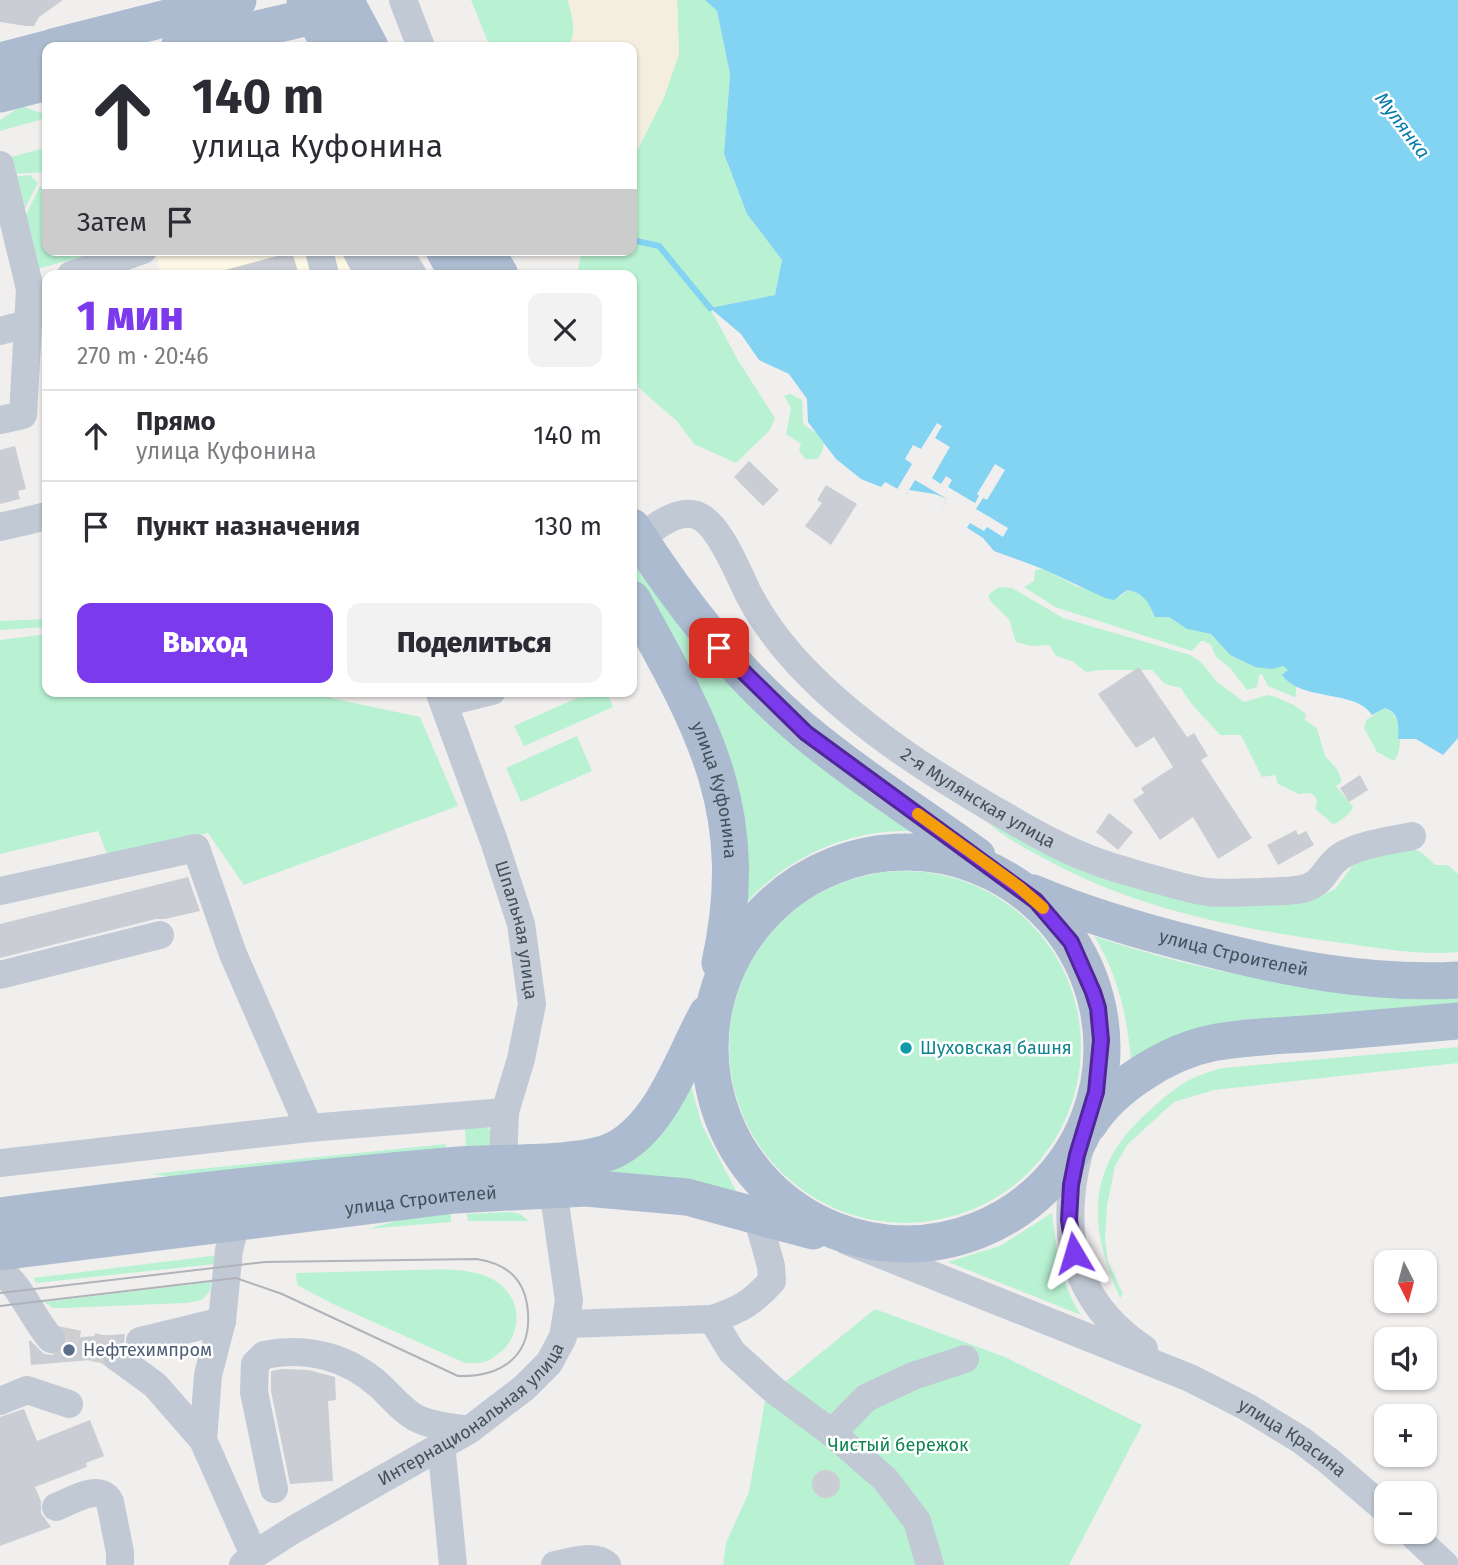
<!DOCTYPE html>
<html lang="ru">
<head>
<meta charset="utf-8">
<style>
  body { margin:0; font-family:"Fira Sans",sans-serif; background:#f2f2f3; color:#2b2b33; height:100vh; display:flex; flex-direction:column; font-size:26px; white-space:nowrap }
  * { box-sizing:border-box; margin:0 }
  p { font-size:23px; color:#7c7c81 }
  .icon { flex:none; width:38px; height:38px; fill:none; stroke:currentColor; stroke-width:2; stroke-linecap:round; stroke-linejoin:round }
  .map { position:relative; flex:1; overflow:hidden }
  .panel { position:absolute; left:42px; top:270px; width:595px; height:427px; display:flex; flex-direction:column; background:#fff; border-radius:14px; box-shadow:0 2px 5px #0004 }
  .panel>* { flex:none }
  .banner { position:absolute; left:42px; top:42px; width:595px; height:214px; border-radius:14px; box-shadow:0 2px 5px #0004; background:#fff; color:#2b2b33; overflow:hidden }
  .needle { width:46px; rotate:174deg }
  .tools { position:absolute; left:1374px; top:1250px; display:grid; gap:14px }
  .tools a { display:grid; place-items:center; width:63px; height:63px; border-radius:14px; background:#fff; box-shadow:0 2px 5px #0004; font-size:35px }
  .pin { position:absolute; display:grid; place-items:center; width:60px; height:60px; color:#fff; margin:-30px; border-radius:14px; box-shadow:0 4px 10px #0006 }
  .me { position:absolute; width:77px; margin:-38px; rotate:353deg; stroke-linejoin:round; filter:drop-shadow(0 0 5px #0008) }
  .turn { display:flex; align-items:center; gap:24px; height:147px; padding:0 35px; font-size:32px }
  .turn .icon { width:91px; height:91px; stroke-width:2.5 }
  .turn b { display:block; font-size:49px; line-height:60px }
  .then { display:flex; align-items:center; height:66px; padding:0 35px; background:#0003; gap:14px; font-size:26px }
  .round { display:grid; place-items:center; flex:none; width:74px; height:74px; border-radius:14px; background:#f2f2f3 }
  .head { display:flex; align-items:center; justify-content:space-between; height:119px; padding:0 35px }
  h1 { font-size:42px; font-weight:800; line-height:52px; color:#7c3aed }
  .primary-button { display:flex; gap:14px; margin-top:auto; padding:14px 35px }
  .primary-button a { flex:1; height:80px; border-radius:14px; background:#7c3aed; color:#fff; font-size:28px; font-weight:800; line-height:80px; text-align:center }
  .primary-button a+a { background:#f2f2f3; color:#2b2b33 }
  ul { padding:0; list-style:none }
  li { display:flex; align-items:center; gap:21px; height:91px; padding:0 35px; border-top:2px solid #e1e1e2 }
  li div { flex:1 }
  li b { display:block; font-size:26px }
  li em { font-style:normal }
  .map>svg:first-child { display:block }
  .commercial { fill:#fdf8e6 }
  .green { fill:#b9f2d3 }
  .sand { fill:#f4eede }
  .water { fill:#83d3f2 }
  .pier { fill:#f1eeee }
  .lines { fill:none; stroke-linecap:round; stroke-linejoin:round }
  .stream { stroke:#83d3f2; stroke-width:6 }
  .building { fill:#cacdd3 }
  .minor-tunnel { stroke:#cfced1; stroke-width:28; stroke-dasharray:28 14; stroke-linecap:butt }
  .minor { stroke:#c1c9d5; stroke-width:28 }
  .major { stroke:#acbbcf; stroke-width:37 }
  .tram { stroke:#b0b3b9; stroke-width:2 }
  .route-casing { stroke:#51269a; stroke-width:18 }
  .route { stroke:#7c3aed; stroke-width:12 }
  .slow { stroke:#f59e0b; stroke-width:12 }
  .culture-dot { fill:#0f9aa8; stroke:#fff; stroke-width:2.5 }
  .service-dot { fill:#5c6f8a; stroke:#fff; stroke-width:2.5 }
  .labels { text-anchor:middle; stroke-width:5; stroke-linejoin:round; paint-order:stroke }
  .street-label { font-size:18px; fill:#45505d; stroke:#fff }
  .culture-label { font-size:18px; fill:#0d838f; stroke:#fff; text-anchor:start }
  .service-label { font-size:18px; fill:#4e5e75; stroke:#fff; text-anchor:start }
  .park-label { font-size:18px; fill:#108453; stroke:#fff }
  .water-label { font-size:19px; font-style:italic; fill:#037bab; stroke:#fff }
</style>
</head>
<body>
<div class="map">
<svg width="1458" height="1565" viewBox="0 0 1458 1565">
  <rect width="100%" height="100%" fill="#f1eeee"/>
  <path class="commercial" d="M406,250l16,25h-261l-6,-24z"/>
  <path class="green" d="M471,0h97c4,15 10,35 -1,47h-77z
    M677,0h28l12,11 13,63 -6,81 23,59 35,46 -7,35 -65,13 29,54 36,56 -5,12 -34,33 -42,-19 -17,-23 -37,-32 -8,-19v-95h-51l-3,-5 4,-20h50v-99l6,-2 26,-52 15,-43z
    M21,106l26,9v3l-47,13v-11z
    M41,149l6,16 -3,7 -29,2 -4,-17z
    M30,175l8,8 -16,31 -11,-37z
    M40,186l7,8v56h11l1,4 12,-4h20l1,4 -55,15 -13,-50z
    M790,394l12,6 1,24 22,15 -3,13 -5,7h-12l-6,-8 2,-7 -15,-10 5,-26 -7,-12z
    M632,553l277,278c-62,-1 -121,26 -163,72l-62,-240 -52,-88z
    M1043,569l35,18 42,10 7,-7c16,2 22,13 28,27h14l18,12 24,5 19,21 25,12 28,-1 6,4v13l7,3v10l-2,1 -26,-11 -6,-12 -3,1 -2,12 -10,3 -17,-22 -14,-11 -5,-12 -7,-4h-3l-9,10 -137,-44 -31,-20 10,-6 1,-11z
    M999,587l13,1 51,30 127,37 11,7 16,20 27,20 23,-7 9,2 18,8 12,9 -1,6 12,8 8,28 12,13 5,13 -6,4 17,21c-2,6 -14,16 -20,17l-18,-15 2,-7 -2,-6 -5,-3 -11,1 -21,-10 -3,-9 -13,2 -21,-42h-21c-14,-17 -28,-27 -39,-47l-16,-4 -13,-14h-51l-15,2 -14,-11 -16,-5 -7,-11 -18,1 -15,-4 -7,-23 -18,-17 -3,-7z
    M47,619v8l-47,3v-9z
    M47,634v57h270l18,8 85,18 38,89 -214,79 -36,-52 -99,26 -11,-28 -98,23v-214z
    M608,695l5,12 -89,39 -10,-20 63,-28z
    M1385,708c17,5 19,41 9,53l-17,-9 -13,-24 2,-8z
    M577,736l15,35 -71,31 -15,-34z
    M985,820l79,34 255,43 16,-8 26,-34c34,-7 48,-19 74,10h13l10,9v78c-38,4 -78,-4 -116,-9 -102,-14 -204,-33 -295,-83 -22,-12 -44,-23 -62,-40z
    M729 1047a176 176 0 1 1 352 0a176 176 0 1 1-352 0Z
    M1094,936c56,19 111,33 169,43l195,17v7l-242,21 -38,10 -47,26c-4,-45 -13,-85 -37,-124z
    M1458,1047v16l-244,27 -40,12 -46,42 -13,22 -8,40 -2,34 3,22 15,32 -3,4c-33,-74 -34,-132 30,-188 26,-23 39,-34 73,-42z
    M690,1082l12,43 34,66 -223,-14 129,-24 21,-21z
    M465,1125l21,1 5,5v16l-25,9z
    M446,1144l1,7 -265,27 -31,-4z
    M511,1212l9,2 9,7h-61l-1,-7z
    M1052,1213c4,35 9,72 29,102l-133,-53 52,-16z
    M451,1214v8l-84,7 37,-10z
    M219,1255l-4,9 -179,19 -3,-5z
    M412,1270c24,0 53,-3 76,7 39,17 37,67 -1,84 -6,3 -15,2 -22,2l-134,-60 -34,-18 -1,-12z
    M211,1282l-1,9 -8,9 -16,3 -122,5h-11l-9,-6z
    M875,1309l130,48 137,68 -73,140h-346l3,-22 23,-51 16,-91 15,-15z"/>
  <path class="sand" d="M568,0h109l2,54 -15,43 -27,52 -5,2v-104h-65c11,-12 5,-32 1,-47z"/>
  <path class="water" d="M705,0h753v738l-15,17 -27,-16h-18c1,-13 1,-27 -13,-31l-13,7c-16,-26 -71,-13 -90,-40l6,-5 -5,-4 -11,3 -17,-2 -25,-12 -19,-21 -24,-5 -18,-12h-14c-6,-14 -12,-25 -28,-27l-13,10 -9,-2 -62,-29 -49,-18 -11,-13 -42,-27 6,-12 -12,-5 -26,-4 -2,4 -22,-12 -4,5 -20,-8 -25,-20 -28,-37 -1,-23 -18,-25 -30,-14 -18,-26 -31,-26 65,-13 7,-35 -35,-46 -23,-60 6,-80 -13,-63z"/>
  <path class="pier" d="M937,423l5,3 -7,12 15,9 -18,31 9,6 5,-8 6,4 -4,7 27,16 4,-7 -2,-2 18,-30 10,6 -18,30 -4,-2 -7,11 32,19 -5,9 -16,-10 -3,4 -14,-8 -4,6 -26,-16 7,-14 -32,-19 -10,17 -9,-6 16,-27 -7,-5 8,-14 8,4z"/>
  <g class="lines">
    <path class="stream" d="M632,240l27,6 51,62"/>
  </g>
  <path class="building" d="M0,0h63l-24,17 -5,9h-8l-26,-4z
    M292,252l7,23h-74v-5z
    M15,446l11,43 -8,2 2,8 -20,5v-54z
    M749,461l30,29 -16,16 -29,-29z
    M826,485l31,19 -26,41 -26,-19 17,-23 -5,-3z
    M1139,667l48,70 7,-4 14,23 -7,4 51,78 -34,21 -25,-42 -33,23 -27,-40 11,-7 -3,-5 32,-21 -19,-30 -18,11 -38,-54z
    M1360,775l8,15 -19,12 -9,-14z
    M1109,813l24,19 -15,18 -22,-18z
    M1296,830l2,5 8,-4 8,14 -36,20 -11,-20z
    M188,877l12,34 -35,8h-9l-156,39v-34z
    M125,1334l-1,9h-12l-7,5 -3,11 -71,6 -2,-24h2l13,13 9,1 9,-4 4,-5 1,-8z
    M282,1369l27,1 26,7 1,23 -8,1 5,80 -43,3 -19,-93v-20z
    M24,1409l13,32 53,-21 14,36 -18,7 1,4 -52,20 6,14v12l10,14 -51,19v-129z
    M812 1484a14 14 0 1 1 28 0a14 14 0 1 1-28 0Z"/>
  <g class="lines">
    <path class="minor-tunnel" d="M51,1339l56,11 11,8"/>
    <g class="minor">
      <path d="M403,0l18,47"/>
      <path d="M0,165l30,124 -7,126 -23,5"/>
      <path d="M319,250l6,25"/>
      <path d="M356,250l13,25"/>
      <path d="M398,250l15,25"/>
      <path d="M71,275l72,-25"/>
      <path d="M377,275l4,-12 17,-13"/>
      <path d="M0,331l27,-7"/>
      <path d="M0,527l47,-11"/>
      <path id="s1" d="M639,539c15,-11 37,-30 57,-24 23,7 42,58 52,78 24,47 66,90 107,123 42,35 89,64 136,92 32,18 64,38 99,51 19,8 40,13 60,19 19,5 38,11 57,14 17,2 35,0 53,0 14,-1 28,0 42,-3 23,-5 23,-23 39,-33 20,-12 49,-15 71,-20"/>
      <path id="s2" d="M439,691l55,150 27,83 11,80 -11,55 -16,53 -2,50"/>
      <path d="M442,697l14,3 36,-9"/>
      <path d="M0,891l196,-43 37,106 76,174"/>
      <path d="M0,975l160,-40"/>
      <path d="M1085,1131c-27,86 -22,164 59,218"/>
      <path d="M0,1163l309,-35 196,-16"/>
      <path id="s3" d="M847,1241l343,137 57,29 54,33 29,22 56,48"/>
      <path d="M0,1271c20,13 33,48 51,68"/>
      <path d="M712,1319c28,-9 40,-16 60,-38l-1,-15 -14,-50"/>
      <path d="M567,1324l145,-5 20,33 43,39 57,42 53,46 32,42 13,44"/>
      <path d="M140,1341l82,-20"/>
      <path d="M118,1358l37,27 48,55 51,115"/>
      <path d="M0,1401l27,-11 42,14"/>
      <path d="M832,1433l34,-35 47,-22 52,-17"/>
      <path d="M203,1440l5,-65 14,-54 7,-71 7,-27"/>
      <path d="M441,1444l12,121"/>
      <path d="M274,1489l-20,-97 1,-28 9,-9c43,-9 84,2 116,31 12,11 21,24 36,32 16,8 35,9 53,12"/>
      <path d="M56,1507c15,-6 45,-25 54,-5l10,50v13"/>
      <path d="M1409,1531l36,34"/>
      <path id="s4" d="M243,1565l11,-10 39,-25 176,-100 55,-42 25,-25 14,-26 6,-36 -16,-112"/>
      <path d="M555,1565c16,-3 40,-12 52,0"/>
    </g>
    <g class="major">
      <path d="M305,0l26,47"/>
      <path d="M345,0l25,47"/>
      <path d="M53,47l185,-47"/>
      <path d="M179,47l169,-39"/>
      <path d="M0,61l47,-12"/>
      <path d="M0,94l47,-12"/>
      <path d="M444,250l14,25"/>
      <path d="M486,250l14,25"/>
      <path d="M632,527c48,75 102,145 171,203 55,46 116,84 174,126"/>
      <path id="s5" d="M632,599c72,129 121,212 88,364"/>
      <circle cx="906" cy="1048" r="196"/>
      <path id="s6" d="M1033,893c55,23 110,39 167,53 84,22 171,39 258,34"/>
      <path d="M1089,1124c24,-38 79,-72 123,-81 35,-7 71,-7 107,-10 46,-4 93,-8 139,-12"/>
      <path d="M0,1216c153,-20 305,-38 459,-51 39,-3 126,1 157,-16 46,-24 67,-91 91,-135"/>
      <path id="s7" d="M0,1252l455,-57 131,-7 101,9 126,34"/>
    </g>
    <path class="tram" d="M0,1293l265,-31 212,-3c31,5 49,21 51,54 3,45 -28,64 -70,63l-176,-82 -46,-16 -236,28"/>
  </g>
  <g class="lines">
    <defs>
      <path id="route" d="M719,648l87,85 230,168 35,41 22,50 5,16 3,32 -5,52 -19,63 -6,30 -2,35 5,33"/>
    </defs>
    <use href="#route" class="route-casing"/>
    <use href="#route" class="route"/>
    <path class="slow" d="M918,814l101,73 24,21"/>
  </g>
  <circle class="culture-dot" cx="906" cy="1048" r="7"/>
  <circle class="service-dot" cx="69" cy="1350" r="7"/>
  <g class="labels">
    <g class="street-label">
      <text dy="6" stroke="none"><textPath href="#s5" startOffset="210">улица Куфонина</textPath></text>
      <text dy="6" stroke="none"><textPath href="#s1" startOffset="472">2-я Мулянская улица</textPath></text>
      <text dy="6" stroke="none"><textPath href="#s2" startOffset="252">Шпальная улица</textPath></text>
      <text dy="6" stroke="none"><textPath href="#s6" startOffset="210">улица Строителей</textPath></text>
      <text dy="6" stroke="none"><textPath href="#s7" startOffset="424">улица Строителей</textPath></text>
      <text dy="6" stroke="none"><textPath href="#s4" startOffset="275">Интернациональная улица</textPath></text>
      <text dy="6" stroke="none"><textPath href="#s3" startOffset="488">улица Красина</textPath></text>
    </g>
    <g class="culture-label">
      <text x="920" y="1054">Шуховская башня</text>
    </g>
    <g class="service-label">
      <text x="83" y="1356">Нефтехимпром</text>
    </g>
    <g class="park-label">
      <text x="898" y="1451">Чистый бережок</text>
    </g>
    <g class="water-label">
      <text transform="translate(1403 125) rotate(53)" y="7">Мулянка</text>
    </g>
  </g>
</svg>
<div class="tools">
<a><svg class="needle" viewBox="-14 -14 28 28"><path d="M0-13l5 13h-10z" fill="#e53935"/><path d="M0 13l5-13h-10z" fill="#7c7c81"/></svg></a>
<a><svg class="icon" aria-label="sound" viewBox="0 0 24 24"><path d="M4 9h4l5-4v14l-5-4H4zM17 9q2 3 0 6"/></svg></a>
<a>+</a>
<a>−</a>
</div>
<div class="pin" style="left:719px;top:648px;background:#d93025"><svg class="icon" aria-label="arrive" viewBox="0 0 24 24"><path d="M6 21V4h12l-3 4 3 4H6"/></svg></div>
<svg class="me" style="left:1074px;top:1253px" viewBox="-20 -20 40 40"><path d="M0-17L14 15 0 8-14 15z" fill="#7c3aed" stroke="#fff" stroke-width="4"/></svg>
<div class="banner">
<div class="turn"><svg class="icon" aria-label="ahead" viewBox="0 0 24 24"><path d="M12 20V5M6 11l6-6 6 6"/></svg><div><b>140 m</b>улица Куфонина</div></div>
<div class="then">Затем<svg class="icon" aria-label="arrive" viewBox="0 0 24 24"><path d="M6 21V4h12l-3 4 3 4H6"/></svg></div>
</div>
<section class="panel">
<div class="head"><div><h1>1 мин</h1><p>270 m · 20:46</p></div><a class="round"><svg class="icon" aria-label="close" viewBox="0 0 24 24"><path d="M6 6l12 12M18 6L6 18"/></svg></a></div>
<ul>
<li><svg class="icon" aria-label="ahead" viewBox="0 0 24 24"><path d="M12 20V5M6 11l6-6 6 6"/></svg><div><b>Прямо</b><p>улица Куфонина</p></div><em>140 m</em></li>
<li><svg class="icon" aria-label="arrive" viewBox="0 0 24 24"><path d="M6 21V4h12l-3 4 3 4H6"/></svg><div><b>Пункт назначения</b></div><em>130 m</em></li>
</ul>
<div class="primary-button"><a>Выход</a><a>Поделиться</a></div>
</section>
</div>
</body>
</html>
